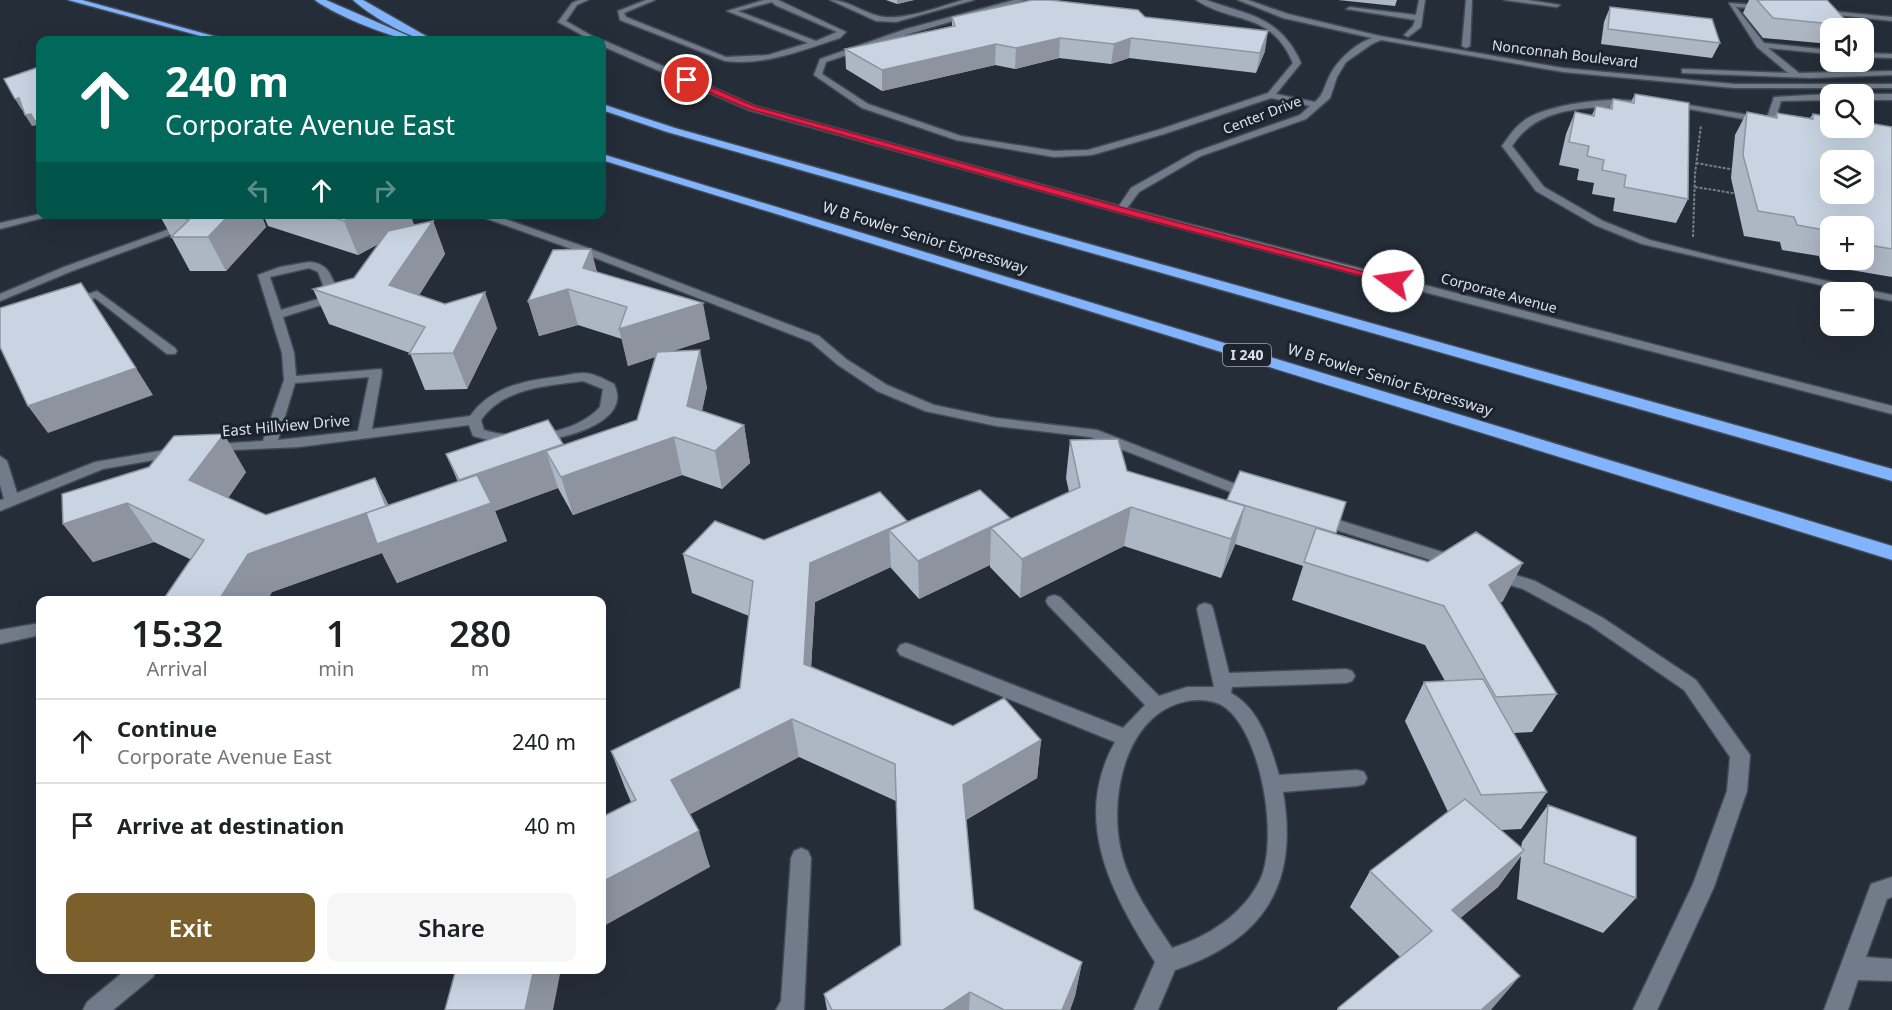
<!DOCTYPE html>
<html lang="en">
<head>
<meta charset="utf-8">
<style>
  body { margin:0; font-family:"Noto Sans",sans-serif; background:#f6f6f6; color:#202124; height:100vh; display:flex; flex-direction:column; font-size:22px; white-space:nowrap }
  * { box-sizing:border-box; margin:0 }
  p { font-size:20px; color:#757577 }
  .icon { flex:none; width:33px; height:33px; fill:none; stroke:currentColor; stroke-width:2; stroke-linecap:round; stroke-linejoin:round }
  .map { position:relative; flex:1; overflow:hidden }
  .panel { position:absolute; left:36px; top:596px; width:570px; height:378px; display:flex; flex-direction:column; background:#fff; border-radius:12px; box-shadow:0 6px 24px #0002 }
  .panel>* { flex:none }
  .hud { position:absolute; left:36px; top:36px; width:570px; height:183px; border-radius:12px; box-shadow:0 6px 24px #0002; background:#00695c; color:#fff; overflow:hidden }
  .fabs { position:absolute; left:1820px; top:18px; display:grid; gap:12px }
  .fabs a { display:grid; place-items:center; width:54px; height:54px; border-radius:12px; background:#fff; box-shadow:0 6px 24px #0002; font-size:30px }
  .pin { position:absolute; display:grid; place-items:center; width:51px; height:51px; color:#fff; margin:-26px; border:3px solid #fff; border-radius:50%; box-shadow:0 2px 6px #0007 }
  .me { position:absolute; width:66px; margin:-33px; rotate:284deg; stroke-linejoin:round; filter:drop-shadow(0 0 4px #0008) }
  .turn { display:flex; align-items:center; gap:21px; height:126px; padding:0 30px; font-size:27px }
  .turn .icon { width:78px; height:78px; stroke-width:2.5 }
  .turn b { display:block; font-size:42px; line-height:51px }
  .lanes { display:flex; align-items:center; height:57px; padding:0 30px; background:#0003; justify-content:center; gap:30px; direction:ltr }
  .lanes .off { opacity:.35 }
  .eta { display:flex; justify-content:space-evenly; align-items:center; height:102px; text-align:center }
  .eta b { font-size:36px; font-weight:600; line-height:42px }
  .cta { display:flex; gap:12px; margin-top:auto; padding:12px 30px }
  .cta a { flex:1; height:69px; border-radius:12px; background:#7b5f2d; color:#fff; font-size:24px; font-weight:600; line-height:69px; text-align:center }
  .cta a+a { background:#f6f6f6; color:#202124 }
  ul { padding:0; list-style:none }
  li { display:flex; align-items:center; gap:18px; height:84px; padding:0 30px; border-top:2px solid #e0e0e0 }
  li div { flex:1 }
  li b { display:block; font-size:22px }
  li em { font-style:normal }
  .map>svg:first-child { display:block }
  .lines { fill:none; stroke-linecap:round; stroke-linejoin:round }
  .minor-casing { stroke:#434a54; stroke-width:3 }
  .highway-casing { stroke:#434a54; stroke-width:3 }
  .path { stroke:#777e88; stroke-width:2; stroke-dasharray:3 1.5; stroke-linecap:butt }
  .minor { fill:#727b89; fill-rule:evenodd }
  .highway { fill:#82b4fd; fill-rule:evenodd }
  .wall { fill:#adb6c3; fill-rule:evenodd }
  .shaded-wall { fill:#8d949f }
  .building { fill:#c9d4e3; stroke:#8d949f; stroke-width:1.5; fill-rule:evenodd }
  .route { fill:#e11d48; stroke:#92132f; stroke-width:1.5 }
  .labels { text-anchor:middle; stroke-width:6; stroke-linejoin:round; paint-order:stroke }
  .far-street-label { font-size:14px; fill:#dbe1e8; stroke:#1b232f }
  .shield { fill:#1b232f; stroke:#a1a8b0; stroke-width:1.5 }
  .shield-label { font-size:14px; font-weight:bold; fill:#dbe1e8 }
  .street-label { font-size:15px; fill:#dbe1e8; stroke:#1b232f }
</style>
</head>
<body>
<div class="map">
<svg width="1892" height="1010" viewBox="0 0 1892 1010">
  <rect width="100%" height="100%" fill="#252d39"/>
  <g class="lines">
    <defs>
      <path id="minor" d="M579,0h9l-11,5 -11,16 33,19h-8l-33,-18 14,-19z
        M646,0h9l-31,13 2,4 100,40 42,-2 40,-12 -81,-32 37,-11h14l68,32 -6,6c-38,12 -74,28 -115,23l-105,-41 -2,-9zM772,2l3,3 62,27 -21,9 -78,-30z
        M830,0c18,0 32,12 49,16 22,6 62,-10 84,-16h11l-78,22 -20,-1z
        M1014,0h11l-113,33 -86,29 -4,12 46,30 93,32 93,15 34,-1 70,-20 110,-37 25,-30c-23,-53 -59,-38 -97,-63h10c43,15 75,17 95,63l-25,31 39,8c9,-8 9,-15 14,-25 8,-17 26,-33 43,-39l-89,-20 -45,-18h10l40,14 92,22 183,32 171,16h158v4h-158l-171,-16 -182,-32 -9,4 -26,18 -9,15 -7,21 -24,21 -105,37 -62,36 -12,16 765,198v8l-775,-202 -368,-102 -147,-64v-5h3l150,65 364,100 12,-18 64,-36 105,-37 10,-9 -39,-8 -107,36 -72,21 -38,2 -98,-17 -94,-32 -48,-33 6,-16 86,-30z
        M1419,0h6l-4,27 -13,10 -4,-2 9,-9 2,-6 -69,-11 4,-2 66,8z
        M1466,0h6l-2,46 -4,2 -4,-2z
        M1504,0h24l32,5 -3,2z
        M1729,3l40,3 -2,3 -31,-2 28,36 66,7v4l-62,-6 31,25 93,-2v4l-81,3 -129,-5v-4h3l103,4 -31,-26z
        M1820,10l72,7v4l-74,-8z
        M1863,53l29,1v4l-29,-1z
        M1830,94v6l-49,1 -6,20 -4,3 -104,-19 4,-3 96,16 7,-21z
        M1863,94h29v6h-29z
        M1635,101l1,2 -4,3c-44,2 -94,-1 -120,40l32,41 59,34 47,19 71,18 171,37v6l-29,-6v-3h-12l-209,-48 -47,-19 -59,-34 -34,-45c8,-11 14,-21 26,-28 24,-14 79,-21 107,-17z
        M40,214l14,1 -54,14v-6z
        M211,214h16l-155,57 -72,30v-7l64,-27z
        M474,214h17l97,34 231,88 27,23 41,26 47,20 62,13 101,12 159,62 2,3 -7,5 -5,-2 -156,-61 -94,-11 -71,-15 -48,-20 -39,-26 -27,-23 -231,-90z
        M309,262c20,1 23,15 29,31l-4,8 -51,16 11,36 2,23 85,-7 1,3 -10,57 98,-13c20,-28 52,-35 85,-39 9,-1 19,-4 28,-4 11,0 21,6 31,11 21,43 -65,58 -91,59 -17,1 -33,-2 -50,-7l-4,-11 -170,22 -91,4 -2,-3 2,-3 5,-1 50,-3 21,-61 -2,-27 -24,-78 22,-8zM309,268l9,4 8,21 -1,4 -44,13 -11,-33zM369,377l-11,54 -80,9 17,-57zM583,381l20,8 -3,18c-25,28 -82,34 -116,23l-3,-10c23,-33 66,-34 102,-39z
        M97,291l78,57 2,3 -2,3h-8l-72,-56 -25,8 -6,-4z
        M177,448l5,1 2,3 -2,3 -79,14 -103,42v-11l4,-1 -4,-14v-29l7,5 10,32 78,-31z
        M1319,514l143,44 2,4 -2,4 -6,2 -142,-45 -3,-4z
        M1496,569l39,12 68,37 93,62 54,75 -3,36 -33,96 -57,123h-24l60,-126 34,-93 3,-34 -46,-67 -93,-64 -68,-37 -33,-10 -2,-4 2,-4z
        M1054,595l6,2 99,99 28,-9h27l-17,-78 2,-4 6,-2 6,2 2,4 16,64 117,-4 6,2 3,5 -3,5 -6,2 -114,4 -1,6c29,16 39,52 48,82l78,-5 7,2 3,6 -3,6 -7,2 -74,6c16,93 -19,148 -108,178l-17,40h-24l21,-48c-43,-68 -84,-141 -40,-220l-215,-87 -3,-5 3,-5 6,-2 6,2 211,83 22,-23 -97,-100 -2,-4 2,-4zM1196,700c11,0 21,1 30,8 36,28 53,132 34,172 -17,35 -53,57 -88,68 -19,-29 -41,-59 -50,-93 -15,-55 3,-150 74,-155z
        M40,623v12l-40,9v-14z
        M801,848l7,3 3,7 -7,152h-28l5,-9 10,-143 3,-7z
        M1892,877v20l-5,2 -21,58 26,2v22l-34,-1 -10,30h-24l47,-126z
        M127,969h29l-3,8 -40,33h-30l4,-8z"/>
      <path id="highway" d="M68,0h14l146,40h-13z
        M315,0h11l92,40c-20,2 -87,-27 -103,-40z
        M353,0h10l70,40c-20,2 -65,-26 -80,-40z
        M602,104l73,24 1217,341v12l-1225,-349 -65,-22z
        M602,154l1290,392v14l-1290,-400z"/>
    </defs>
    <use href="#minor" class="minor-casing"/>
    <use href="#highway" class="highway-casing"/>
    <path class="path" d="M1696,163l39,7
      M1695,187l44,7
      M1693,237l2,-63 6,-49"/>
    <use href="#minor" class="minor"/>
    <use href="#highway" class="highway"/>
  </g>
  <path class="wall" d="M886,0h28l-17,4z
    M1338,0h59l-2,6z
    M1749,0h78l24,26 -1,2h-20v16l-67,-6 -20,-25z
    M1610,7l110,36 -8,15 -111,-14 3,-22z
    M952,17h193l120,34 -9,22 -127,-15 -18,6 -52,-6 -44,11 -20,-4 -113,26 -36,-22 -1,-20 107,-23z
    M1635,94l53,105 -12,24 -63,-12 2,-13 -23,-4 2,-11 -17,-3 2,-11 -20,-4 7,-31 9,-22 17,3 4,-9 14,2 3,-9 18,3z
    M1747,112l28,5 2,-4 33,5 3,-4 79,13v150l-71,-12 -2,-9 -37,-6 -2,-8 -36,-6 -13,-58 4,-43zM1830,226h33v34h-33z
    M159,214h102l5,13 -40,44h-36z
    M263,214h147l4,11 19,-4 12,33 -26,41 78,33 -30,61 -42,1 -15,-37 -81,-29 -16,-35 41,-11 26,-35 -22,12 -90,-29z
    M597,272l113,67 -38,12 35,36 -5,24 42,14 6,38 -28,26 -40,-14 -109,40 -15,-27 -63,23 12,30 -110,42 -15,-30 -110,39 -82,-33 -36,-17 -61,20 -30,-38 86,-57 97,5 -18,26 38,17 109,-37 14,28 69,-24 -12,-28 118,-9 73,-25 18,-63 -27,9 -6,-27 -44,-14 -39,11 -11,-35z
    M1070,440l57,31 100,30 13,-30 106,31 -11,32 168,67 -3,2 57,91 -25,38 -18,1 33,59 -26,37 -20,1 20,18 1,-6 26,-37 88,93 -33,35 -86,-34 4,-43 -23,31 -38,31 31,92h-154l1,-2 62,-51 -50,-50 20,-36 78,-59 -43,-91 19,-39 21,-1 -20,-36 -133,-45 11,-34 -68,-22 -14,34 -97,-32 -104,52 -30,-31v-2l-71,34 -28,-31v-1l-76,35 -4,65 142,59 88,14 -4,38 -71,42 8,89 108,53 -7,34 -5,14h-243l-3,-16 77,-49 -5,-144 -97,-44 -109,57 20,53 -79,-65 -6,-14 -14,-37 129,-63 9,-72 -57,-23 -9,-39 81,-14 143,-19v1l103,-4v2l59,-28 -3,-14z"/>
  <path class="shaded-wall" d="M897,0h17l-17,4z
    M1268,31l-3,20 -9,22 4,-20z
    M1060,38l-1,20 -44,11 1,-21z
    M1131,38l-2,20 -18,6 3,-20z
    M996,44l-1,21 -113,26v-21z
    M19,98l7,11 -4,1 -7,-11z
    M31,114l9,6v11l-3,-6 -5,1 -7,-11z
    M230,214h31l5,13 -40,44 -18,-34z
    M357,214h53l4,11 -56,30 -14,-34z
    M433,221l12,33 -42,67 -14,-36z
    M591,249l9,34 -17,-15z
    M568,289l10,36 -39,11 -11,-35z
    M485,292l12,36 -30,61 -14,-36z
    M703,303l7,36 -82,27 -9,-37z
    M700,350l7,37 -12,56 -8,-37z
    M136,368l17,27 -105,38 -20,-27z
    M744,425l6,38 -28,26 -7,-38z
    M224,434l22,38 -32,47 -25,-39z
    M674,437l8,38 -109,40 -12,-38 -15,-26 12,37 -63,23 12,30 -110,42 -15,-30 -110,39 -4,8h-49l29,-46 127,-76 19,38 77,-6 -12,-30 104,-36 9,29z
    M127,503l27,39 -61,20 -30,-38z
    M1245,506l-10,39 -14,33 10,-39z
    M1131,507l-7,39 -104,52 2,-39z
    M1010,518l-2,27 -17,-17 -1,37 -71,34 -1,-38z
    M907,521l1,29 -19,-20 2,37 -76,35 -6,101 -5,-39 6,-101z
    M1523,563l-20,38 -34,23 20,-39z
    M792,719l7,38 -116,61 -12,-38z
    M1041,740l-4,38 -75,44 1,-37z
    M699,831l11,36 -108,60v-45z
    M1524,850l-26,37 -70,58 24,-35z
    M1082,962l-7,34 -5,14h-8z
    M534,969h27l-8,41h-28z
    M1520,976l-29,34h-10z
    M970,992l-1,18h-26z"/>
  <path class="building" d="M1032,0h18l88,10 7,7 123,14 -8,22 -129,-15 -17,6 -54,-6 -44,10 -20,-4 -114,26 -37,-21 110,-23 -3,-9z
    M1757,0h70l24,26 -78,-8z
    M1610,7l102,12 8,24 -112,-14z
    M39,67h1v53l-5,1 -4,-7 -6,1 -6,-17 -4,1 -11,-20z
    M1635,94l54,9 -1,96 -64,-12 2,-12 -24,-5 2,-10 -17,-4 2,-10 -20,-4 6,-30 19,4 2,-10 16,3 1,-10 21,4z
    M1747,112l30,6v-5l36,6v-5l17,3v11h33v-6l29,5v122l-29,-5v-18h-33v5l-33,-6 -3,-8 -36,-6 -15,-56zM1830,160h33v34h-33z
    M173,214h57l-22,23h-37l18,-17z
    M321,214h36l-13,7z
    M433,221l-44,64 56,19 40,-12 -32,61 -44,1 16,-27 -112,-38 41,-11 34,-47z
    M591,249l-8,19 120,35 -84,26 8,-22 -59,-18 -40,12 25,-51z
    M81,283l55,85 -108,38 -28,-59v-39z
    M700,350l-13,56 57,19 -29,26 -41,-14 -113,40 -15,-26 91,-31 20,-68z
    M548,420l15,24 -104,36 -13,-26z
    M224,434l-35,46 77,35 109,-37 11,28 -138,48 -29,46h-56l41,-60 -77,-37 -64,21 -1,-30 87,-27 25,-31z
    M1118,439l9,32 118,35 -14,33 -100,-32 -109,52 -31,-31 89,-41 -10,-47z
    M1240,471l106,31 -10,31 -109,-33z
    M477,475l14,28 -114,41 -11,-31z
    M980,490l30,28 -92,43 -29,-31z
    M880,492l27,29 -97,42 -6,101 149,62 51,-28 37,42 -78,45 11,124 108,53 -20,48h-58l-34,-18 -27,18h-111l-8,-16 77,-49 -6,-181 -103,-45 -121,61 28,51 -97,51v-65l34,-17 -25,-49 129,-63 13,-107 -70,-27 32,-33 49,19z
    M1316,528l112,34 48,-30 47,31 -34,22 68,109 -61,3 -52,-91 -140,-44z
    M1483,679l64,113 -66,3 -57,-113z
    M1465,799l59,51 -72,60 68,66 -39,34h-141l-2,-2 94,-77 -62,-60z
    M1548,805l88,32v61l-92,-35z
    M456,969h78l-9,41h-80z"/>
  <path class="route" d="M685,78h5l64,28 370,102 274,73 -5,3 -276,-72 -368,-103 -64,-27z"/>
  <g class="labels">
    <g class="far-street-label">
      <text transform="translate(1565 54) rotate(7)" y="5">Nonconnah Boulevard</text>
      <text transform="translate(1262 115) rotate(-21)" y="5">Center Drive</text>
      <text transform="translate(1499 293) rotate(15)" y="5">Corporate Avenue</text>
    </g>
    <rect class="shield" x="1223" y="344" width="48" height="22" rx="4.5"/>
    <g class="shield-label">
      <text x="1247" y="360">I 240</text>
    </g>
    <g class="street-label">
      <text transform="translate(925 238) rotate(17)" y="5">W B Fowler Senior Expressway</text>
      <text transform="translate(1390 380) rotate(17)" y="5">W B Fowler Senior Expressway</text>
      <text transform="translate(286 426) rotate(-5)" y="5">East Hillview Drive</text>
    </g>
  </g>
</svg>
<div class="fabs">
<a><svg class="icon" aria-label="sound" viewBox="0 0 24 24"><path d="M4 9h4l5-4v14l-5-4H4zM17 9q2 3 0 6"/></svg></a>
<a><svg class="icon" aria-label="search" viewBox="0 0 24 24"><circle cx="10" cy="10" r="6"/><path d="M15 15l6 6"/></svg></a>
<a><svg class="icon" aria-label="layers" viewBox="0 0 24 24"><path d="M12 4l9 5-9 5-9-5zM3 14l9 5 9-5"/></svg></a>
<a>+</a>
<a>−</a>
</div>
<div class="pin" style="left:687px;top:80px;background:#d93025"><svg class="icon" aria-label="arrive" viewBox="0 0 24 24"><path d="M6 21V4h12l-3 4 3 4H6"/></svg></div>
<svg class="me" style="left:1393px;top:281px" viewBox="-20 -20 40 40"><circle r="19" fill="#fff"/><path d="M0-13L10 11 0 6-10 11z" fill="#e11d48"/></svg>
<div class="hud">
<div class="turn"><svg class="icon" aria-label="ahead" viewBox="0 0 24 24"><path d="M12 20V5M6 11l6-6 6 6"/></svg><div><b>240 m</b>Corporate Avenue East</div></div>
<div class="lanes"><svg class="icon off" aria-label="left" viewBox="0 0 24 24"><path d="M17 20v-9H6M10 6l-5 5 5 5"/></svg><svg class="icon" aria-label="ahead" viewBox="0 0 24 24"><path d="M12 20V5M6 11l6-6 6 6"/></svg><svg class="icon off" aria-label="right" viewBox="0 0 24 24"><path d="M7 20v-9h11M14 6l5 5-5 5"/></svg></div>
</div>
<section class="panel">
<div class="eta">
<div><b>15:32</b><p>Arrival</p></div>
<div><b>1</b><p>min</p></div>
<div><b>280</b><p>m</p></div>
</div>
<ul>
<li><svg class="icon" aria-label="ahead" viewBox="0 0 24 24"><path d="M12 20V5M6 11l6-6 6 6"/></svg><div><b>Continue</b><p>Corporate Avenue East</p></div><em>240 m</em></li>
<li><svg class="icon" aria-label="arrive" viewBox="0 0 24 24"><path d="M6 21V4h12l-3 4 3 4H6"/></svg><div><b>Arrive at destination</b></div><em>40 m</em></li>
</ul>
<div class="cta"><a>Exit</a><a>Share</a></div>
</section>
</div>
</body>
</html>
